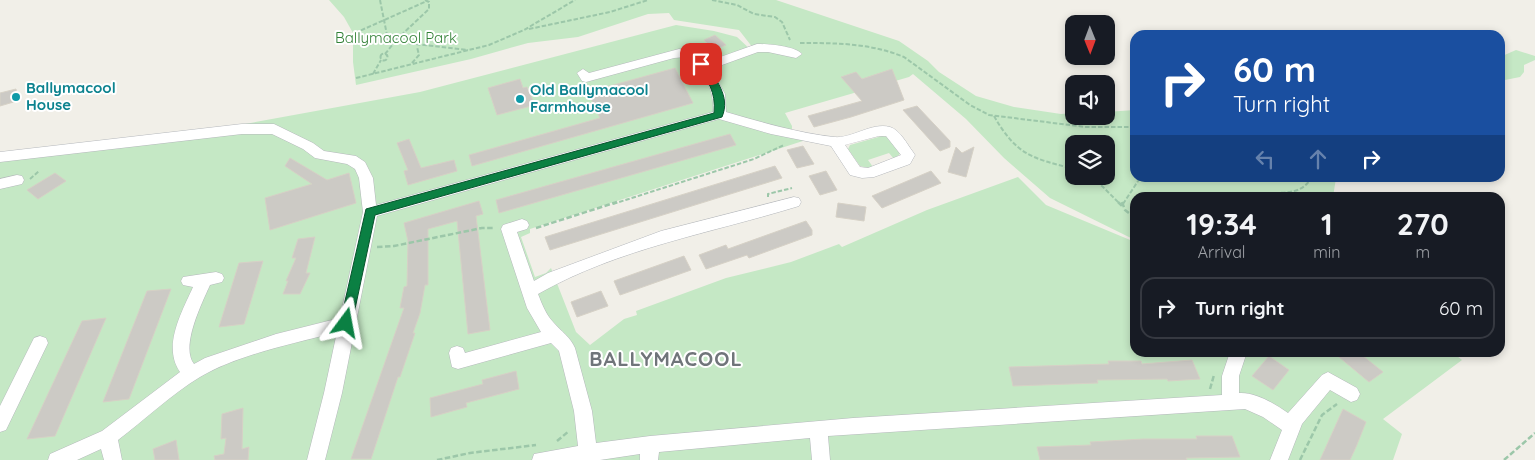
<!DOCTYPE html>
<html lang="en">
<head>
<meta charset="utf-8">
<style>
  body { margin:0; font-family:Quicksand,sans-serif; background:#242831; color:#f1f3f6; height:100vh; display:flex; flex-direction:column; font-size:19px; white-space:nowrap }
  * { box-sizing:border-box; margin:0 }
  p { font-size:16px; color:#9ea1a6 }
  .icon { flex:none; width:28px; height:28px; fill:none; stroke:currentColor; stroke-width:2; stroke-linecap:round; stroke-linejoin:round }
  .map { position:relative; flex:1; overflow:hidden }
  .side { position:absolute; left:1130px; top:192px; width:375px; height:165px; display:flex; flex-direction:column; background:#171b24; border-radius:15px; box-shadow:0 2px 8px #0003 }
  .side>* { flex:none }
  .hud { position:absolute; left:1130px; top:30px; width:375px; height:152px; border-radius:15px; box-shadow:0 2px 8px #0003; background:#1a4fa0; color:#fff; overflow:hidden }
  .needle { width:32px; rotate:179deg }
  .fabs { position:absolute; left:1065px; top:15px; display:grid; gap:10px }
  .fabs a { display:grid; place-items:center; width:50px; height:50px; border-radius:10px; background:#171b24; box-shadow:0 2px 8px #0003; font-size:25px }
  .pin { position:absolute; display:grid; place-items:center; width:42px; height:42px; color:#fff; margin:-21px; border-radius:10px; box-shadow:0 2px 8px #0006 }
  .me { position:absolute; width:55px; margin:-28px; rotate:13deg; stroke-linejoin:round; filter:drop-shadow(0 0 4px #0008) }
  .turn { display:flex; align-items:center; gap:18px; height:105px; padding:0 20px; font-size:22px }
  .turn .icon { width:65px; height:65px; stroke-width:2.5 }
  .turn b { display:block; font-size:35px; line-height:42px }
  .lanes { display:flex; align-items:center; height:48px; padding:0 20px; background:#0003; justify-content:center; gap:25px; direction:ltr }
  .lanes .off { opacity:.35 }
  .eta { display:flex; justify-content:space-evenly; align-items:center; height:85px; text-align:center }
  .eta b { font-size:30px; font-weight:800; line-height:35px }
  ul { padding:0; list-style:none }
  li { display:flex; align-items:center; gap:15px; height:62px; margin:0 10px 8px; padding:0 10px; border:2px solid #363941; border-radius:15px }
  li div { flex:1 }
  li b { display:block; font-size:19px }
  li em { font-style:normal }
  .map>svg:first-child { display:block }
  .green { fill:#c5e8c5; fill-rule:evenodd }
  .building { fill:#cccac5; stroke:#d6d1c6 }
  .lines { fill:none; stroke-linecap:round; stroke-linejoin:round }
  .minor-casing { stroke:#b5b8bc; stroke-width:1 }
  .path-far1 { stroke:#9cc7a9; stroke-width:2; stroke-dasharray:4.5 2; stroke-linecap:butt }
  .path { stroke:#9cc7a9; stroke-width:2.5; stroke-dasharray:5.5 2.5; stroke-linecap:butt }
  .minor { fill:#fff; fill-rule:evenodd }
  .route { fill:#0b8043; stroke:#07532c }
  .culture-dot { fill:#0f9aa8; stroke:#fff; stroke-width:2 }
  .labels { text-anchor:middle; stroke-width:4; stroke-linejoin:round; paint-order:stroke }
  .park-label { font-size:15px; fill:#348238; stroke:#fff }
  .culture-label { font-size:15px; font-weight:bold; fill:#0d838f; stroke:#fff; text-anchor:start }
  .district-label { font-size:20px; font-weight:bold; letter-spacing:1px; fill:#70757a; stroke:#fff }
</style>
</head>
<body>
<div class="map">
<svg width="1535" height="460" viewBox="0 0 1535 460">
  <rect width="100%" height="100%" fill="#f1efe8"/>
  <path class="green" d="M329,0h447l123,41 29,20 11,11 37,24 38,11 47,7 13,-1v3h32v-4l29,-2v68h201l-3,19 -198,1v42l-85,-42 -46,-40 -38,-39 -53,-45 -4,3 -124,36 7,13v7l20,5 -282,91v4l-9,4 14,40 11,-4 5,-5 25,64 14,13 34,-26 13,-4 -1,-4 90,-33 65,-16 48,-18 3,3 85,-37 91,-33 28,28 89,37v110h317l10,8 -79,59 19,15 -9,26h-1393v-303l242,-28 3,-5 175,-32 256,-67 38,6 23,6 14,13h11l36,7 2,-4 -47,-5 -14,-18 -65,-10 -5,-7 -21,1 -70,23 -50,6 -57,16 -115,26 -3,-23v-29l-9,-16zM1074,144h32v32h-32z
    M1516,50l19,6v4l-11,5v7l-4,5 -20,4v-24z
    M882,136l6,1 13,16 -7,6 -5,-6 -21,7 5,7 -5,1 -8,-2 -12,-17 2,-4z"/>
  <path class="building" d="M715,35l11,10 -12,5 -10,-10z
    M675,68l18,35 -221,63 -3,-11 131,-37 -12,-26z
    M892,69l12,31 -53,17 -37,10 -6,-11 54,-15 -21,-24 15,-5 6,7z
    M520,79l3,9 4,-1 8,18 -38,10 -9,-27z
    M16,89l1,12 -17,5v-13z
    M917,106l33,35v6l-10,4 -37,-41z
    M730,134l6,11 -237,68 -3,-13z
    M409,139l12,29 33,-8 3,11 -49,14 -4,-14 4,-1 -11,-27z
    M803,146l11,18 -17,4 -10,-18z
    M956,147l6,6 12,-6 -8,30 -18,-5z
    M290,158l37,22 22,-7 7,30 -86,27 -5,-32 47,-14 -27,-18z
    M775,166l7,12 -232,72 -5,-13z
    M826,171l11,19 -17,5 -11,-19z
    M931,171l10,12 -59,25 -10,-12z
    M55,173l11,8 -28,18 -11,-9z
    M479,201l4,13 -7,2 14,114 -22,4 -11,-113 -29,8v56h-3l-5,28 -7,20h2l-15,44h-2l-27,82h-20l53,-151h-4l4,-21 3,-1 1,-45 -4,-18z
    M838,203l28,4 -2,14 -28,-4z
    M806,221l6,9v5l-63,23 -2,-3 -41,14 -7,-14 27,-10 2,4z
    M315,237l-9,36h4l-10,21h-17l5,-13h-2l10,-23h-4l6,-19z
    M684,256l7,14 -71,25 -6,-14z
    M263,261l-19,63 -25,3 20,-64z
    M171,289l-42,110 -26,3 44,-111z
    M601,291l7,15 -31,11 -6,-15z
    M106,318l-51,118 -28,3 55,-118z
    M1333,352h25l25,20 -14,10z
    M1269,356l20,14 -16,20 -21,-14z
    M1192,360l8,19 -32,2 -1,-2 -70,1 1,3 -85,3 -4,-19 100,-3 -1,-3h33l1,3z
    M516,371l3,18 -53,14 1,4 -36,10 -1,-19 53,-14 -1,-4z
    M243,408l-1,41 7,-2 -1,13h-33l-1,-4 10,-2 2,-16 -5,1 1,-25z
    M1343,409l23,13 -10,25 -6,13h-30z
    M1196,436h36l8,21 -54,1 1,2h-147l-3,-13 54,-2 -1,-3 54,-3h53z
    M176,440l3,20h-24l-2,-11z"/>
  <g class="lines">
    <defs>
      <path id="minor" d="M757,44c11,0 38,2 45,10l-6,4 -28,-6h-10l-47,17 14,25 1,18c35,10 72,21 108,25 18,2 37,-15 56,-10 10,3 17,17 23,25l2,3 -5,9 -36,13 -12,1 -12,-3 -19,-29 -60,-12 -52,-15 -342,97 -35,177 -17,67h-18l17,-67 13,-61c-44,12 -98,22 -137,45 -27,16 -57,44 -82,63l4,20h-18l-3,-11 -24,11h-29l2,-6 52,-23 78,-59c-18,-26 2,-60 13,-85l-10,-2 -2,-4 2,-4 33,-5 6,2 2,4 -2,4 -12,3c-8,18 -30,62 -16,79l11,-6 71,-24 64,-16 23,-106 -4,-34 -4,-9 -8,-5 -32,-6 -12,-9 -31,-15h-30l-242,28v-10l242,-28h32l39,19 11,8 32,5 9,6 8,16 3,27 337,-93c2,-20 -9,-45 -27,-55l-12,1 -88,24 -4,-1 -5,-8 6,-4 6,4 90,-24 16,3 11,10zM879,136h7l15,19 -33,13 -8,-1 -15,-22z
        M17,175l5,1 2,4 -2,4 -22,5v-10z
        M794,197l5,1 2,4 -2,4c-87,27 -180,42 -261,88 4,10 8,21 16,29 7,8 17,15 21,25l17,63 4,32 54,-7 203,-18 369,-23v-19l8,-24h17l-8,24v17c17,-1 36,11 49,20l34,-38 6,-3 29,16 3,6 -3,6 -6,2 -21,-12 -28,34 -14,36h-18l12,-30 -19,-13 -18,-8 -417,27 2,24h-18l-2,-22 -151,14 -1,8h-18v-6l-40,6h-68l2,-6 44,-8 -4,-35 -15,-60 -8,-8 -93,26 -6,-2 -3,-14 2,-5 6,-2 6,2 2,5 76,-21 -14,-24 -26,-79 2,-4 19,-6 5,2 2,4 -2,4 -10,3 17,49 14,-8 113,-42z
        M40,336l6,2 2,5 -42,87 -6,2v-26l34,-68z"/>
    </defs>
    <use href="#minor" class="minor-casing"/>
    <path class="path-far1" d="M380,0l8,40 6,2
      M425,0l4,2v7l-33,31 1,2 71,8
      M712,0l25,5 17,9 21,3 7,5 8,18
      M529,29l81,-17 38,-12
      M355,33l72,-32
      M800,43c36,0 70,0 104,14l66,48 19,10 97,12h49
      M380.5 57a3.5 3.5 0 1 1 7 0a3.5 3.5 0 1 1-7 0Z
      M385,54l9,-11
      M412,63l7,-8 -2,-8
      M373,74l8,-14
      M356,78l133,-33 35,-15 51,-30
      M994,116c23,40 38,42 80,53
      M1092,176l28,28
      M1303,178l8,3
      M30,179l9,-8
      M768,197v-3l24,-6
      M1244,198l3,-4c21,-4 53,6 64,-16
      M613,204l141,-45 30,-14
      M1123,204l17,-26"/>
    <path class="path" d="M1118,202l5,5
      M1122,202l3,8 10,8
      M536,228l81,-26
      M377,247l17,-1 88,-18h12
      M1210,389l4,-14
      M557,441l12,-10
      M437,460l33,-7 66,-8
      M1300,460l22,-45 15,-11
      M1504,460l31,-27"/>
    <use href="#minor" class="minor"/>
  </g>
  <path class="route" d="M701,61l4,1c10,17 26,34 17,55l-347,98 -23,108 -1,3 -5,2 -4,-2 -2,-3 26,-114 348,-96c2,-22 -6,-31 -17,-49z"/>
  <g class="culture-dot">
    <circle cx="16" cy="97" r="5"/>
    <circle cx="520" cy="99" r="5"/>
  </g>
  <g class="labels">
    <g class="park-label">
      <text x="396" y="43">Ballymacool Park</text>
    </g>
    <g class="culture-label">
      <text x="26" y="93">Ballymacool<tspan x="26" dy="17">House</tspan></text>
      <text x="530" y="95">Old Ballymacool<tspan x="530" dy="17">Farmhouse</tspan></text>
    </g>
    <g class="district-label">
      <text x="666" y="366">BALLYMACOOL</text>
    </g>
  </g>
</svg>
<div class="fabs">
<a><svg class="needle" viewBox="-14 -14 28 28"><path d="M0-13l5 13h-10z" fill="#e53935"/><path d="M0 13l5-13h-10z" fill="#9ea1a6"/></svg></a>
<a><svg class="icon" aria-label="sound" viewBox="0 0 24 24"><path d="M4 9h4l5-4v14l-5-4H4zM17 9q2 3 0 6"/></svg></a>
<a><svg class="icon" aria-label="layers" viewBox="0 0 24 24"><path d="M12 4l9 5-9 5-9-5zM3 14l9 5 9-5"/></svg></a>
</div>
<div class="pin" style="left:701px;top:64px;background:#d93025"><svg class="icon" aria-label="arrive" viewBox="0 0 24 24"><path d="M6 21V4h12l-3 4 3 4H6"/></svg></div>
<svg class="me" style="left:346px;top:323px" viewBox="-20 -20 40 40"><path d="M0-17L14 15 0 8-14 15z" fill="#0b8043" stroke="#fff" stroke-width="4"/></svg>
<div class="hud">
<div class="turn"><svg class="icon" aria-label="right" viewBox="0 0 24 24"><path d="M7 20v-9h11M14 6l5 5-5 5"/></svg><div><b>60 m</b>Turn right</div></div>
<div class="lanes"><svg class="icon off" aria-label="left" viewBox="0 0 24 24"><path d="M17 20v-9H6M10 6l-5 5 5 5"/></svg><svg class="icon off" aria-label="ahead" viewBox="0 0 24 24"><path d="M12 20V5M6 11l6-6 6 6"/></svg><svg class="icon" aria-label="right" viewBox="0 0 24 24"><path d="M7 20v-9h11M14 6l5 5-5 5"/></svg></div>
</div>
<section class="side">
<div class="eta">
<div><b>19:34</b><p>Arrival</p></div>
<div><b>1</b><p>min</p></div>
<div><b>270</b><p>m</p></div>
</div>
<ul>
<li><svg class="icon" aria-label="right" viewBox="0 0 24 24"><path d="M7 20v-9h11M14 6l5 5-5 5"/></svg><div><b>Turn right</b></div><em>60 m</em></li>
</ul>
</section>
</div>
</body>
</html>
